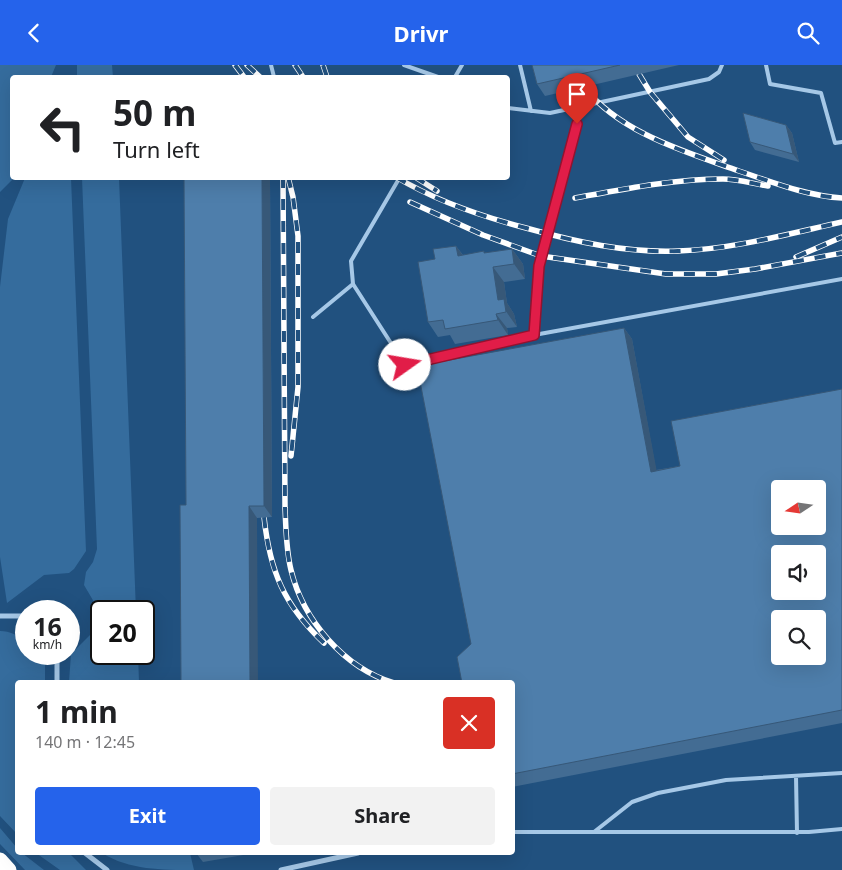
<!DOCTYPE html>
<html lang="en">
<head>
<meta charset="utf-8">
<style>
  body { margin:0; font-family:"Noto Sans",sans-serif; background:#f2f2f2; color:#202124; height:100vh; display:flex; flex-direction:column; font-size:19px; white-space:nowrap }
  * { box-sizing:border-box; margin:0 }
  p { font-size:16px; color:#757577 }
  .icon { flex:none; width:28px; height:28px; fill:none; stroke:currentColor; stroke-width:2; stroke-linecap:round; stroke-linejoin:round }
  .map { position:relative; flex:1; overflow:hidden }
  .details { position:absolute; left:15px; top:615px; width:500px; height:175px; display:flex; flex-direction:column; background:#fff; border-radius:5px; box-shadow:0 5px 20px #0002 }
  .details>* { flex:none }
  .top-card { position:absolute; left:10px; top:10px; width:500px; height:105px; border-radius:5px; box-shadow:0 5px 20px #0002; background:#fff; color:#202124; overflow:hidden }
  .needle { width:32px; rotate:257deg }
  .controls { position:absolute; left:771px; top:415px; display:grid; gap:10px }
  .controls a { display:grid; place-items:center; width:55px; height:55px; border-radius:5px; background:#fff; box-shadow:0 5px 20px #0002; font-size:25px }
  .speed { position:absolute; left:15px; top:535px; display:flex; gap:10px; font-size:25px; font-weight:700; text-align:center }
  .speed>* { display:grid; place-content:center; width:65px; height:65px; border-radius:50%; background:#fff; box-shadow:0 5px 20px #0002; line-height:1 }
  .speed small { font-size:12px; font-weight:400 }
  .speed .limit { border:2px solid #111; border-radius:8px; background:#fff; color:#111 }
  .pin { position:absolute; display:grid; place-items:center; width:42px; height:42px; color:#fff; margin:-51px -21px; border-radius:50% 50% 50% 0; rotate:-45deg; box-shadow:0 0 5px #0007 }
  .pin .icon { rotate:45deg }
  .me { position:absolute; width:55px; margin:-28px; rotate:77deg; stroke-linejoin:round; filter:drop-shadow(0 0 4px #0008) }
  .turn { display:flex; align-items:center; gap:18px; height:105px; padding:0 20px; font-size:22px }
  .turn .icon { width:65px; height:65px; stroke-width:2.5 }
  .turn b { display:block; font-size:35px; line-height:42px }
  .round { display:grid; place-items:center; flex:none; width:52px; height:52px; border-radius:5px; background:#f2f2f2 }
  .headline { display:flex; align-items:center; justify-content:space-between; height:85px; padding:0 20px }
  h1 { font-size:30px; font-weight:700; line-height:38px }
  .primary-button { display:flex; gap:10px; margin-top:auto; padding:10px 20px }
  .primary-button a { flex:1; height:58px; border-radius:5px; background:#2563eb; color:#fff; font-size:20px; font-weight:700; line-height:58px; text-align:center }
  .primary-button a+a { background:#f2f2f2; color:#202124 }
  header { display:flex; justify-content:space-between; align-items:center; height:65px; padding:0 20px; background:#2563eb; color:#fff; font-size:22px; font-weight:700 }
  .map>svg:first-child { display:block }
  .green { fill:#356c9d }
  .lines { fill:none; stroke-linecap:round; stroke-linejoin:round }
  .lane { stroke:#a6c8e7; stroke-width:4 }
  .street { stroke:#a6c8e7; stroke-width:5 }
  .highway { stroke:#fff; stroke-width:15 }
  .rail-casing { stroke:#fff; stroke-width:5.5 }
  .rail { stroke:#21517f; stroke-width:4; stroke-dasharray:11; stroke-linecap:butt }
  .wall { fill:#436c93 }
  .shaded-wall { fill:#375878 }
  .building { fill:#4e7eab; stroke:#375878; fill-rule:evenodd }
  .route-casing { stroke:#92132f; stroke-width:12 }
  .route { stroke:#e11d48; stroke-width:9 }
</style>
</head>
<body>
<header><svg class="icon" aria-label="back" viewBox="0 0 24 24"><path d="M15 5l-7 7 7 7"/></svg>Drivr<svg class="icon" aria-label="search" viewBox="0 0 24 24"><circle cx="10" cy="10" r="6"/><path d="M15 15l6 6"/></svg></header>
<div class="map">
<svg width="842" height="805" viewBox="0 0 842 805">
  <rect width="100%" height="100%" fill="#21517f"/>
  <path class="green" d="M0,0h56l-5,12h-39v100l2,1 -14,14z
    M77,0h35l1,12h-36z
    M25,113h46l15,373 -12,18 -5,4 -25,2 -37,28 -7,-46v-270l8,-68z
    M82,113h37l17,433h-35v43h37l1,28h-70l2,-28 23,-23 3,-13 -3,-16 -10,-17 2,-13 7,-10 4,-13z
    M0,566c10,0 18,4 26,11v12h14l5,10v18l-27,1 -1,151 -17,-18z
    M0,763l17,20 1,5h4l22,17h-19l-25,-26z
    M36,788h33l17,17h-26z
    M102,788h88l4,17c-32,0 -65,0 -92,-17z"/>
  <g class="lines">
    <path class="lane" d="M271,0l3,12
      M404,0l34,12
      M520,0l11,46
      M766,0l4,19 51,9 14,50 7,-1
      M455,12l7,-12
      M508,43l42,5 159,-34 10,-7 3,-7
      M400,112l-49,84 2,23 52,81 129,-30 308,-56
      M313,252l40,-33
      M534,270l5,-69 43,-160
      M796,711l1,57
      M512,767h297l33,-3
      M594,767l38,-30 26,-9 68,-13 116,-7"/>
    <path class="street" d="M0,551h26
      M57,589v29
      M85,788l22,17
      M281,805l77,-17"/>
    <path class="highway" d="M0,795l9,10"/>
    <defs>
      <path id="rail" d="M235,0l9,12
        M247,0l13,12
        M295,0l8,12
        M323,0l4,12
        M639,9l11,18 38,45 36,23
        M584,22c36,46 102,65 155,84 33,11 68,25 103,27
        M283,112l2,331c1,21 1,42 6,62 12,50 53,98 103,113
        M288,112l5,20 5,39v151l-7,69
        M396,112c40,24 84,39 130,51 50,14 100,25 152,23 56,-2 110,-17 164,-29
        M415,112l22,14
        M575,133c49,-9 98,-19 148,-19 15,0 31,5 45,7
        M410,137l73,33 58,21 125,18h50l39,-5 87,-16
        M796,192l46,-20
        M264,452c6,55 20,88 60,126"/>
    </defs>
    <use href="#rail" class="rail-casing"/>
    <use href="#rail" class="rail"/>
  </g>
  <path class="wall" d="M532,0h147l-134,31 -8,-12z
    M786,60l6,8 7,29 -44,-12 -5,-8z
    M184,112h86l2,340 -15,1 -71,-13z
    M456,181l7,9 22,-2 27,-4 11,15 2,15 -21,3 3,21 7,11 3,13 -10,1 1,7 -53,9 -5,-9 -12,2 -10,-15 7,-63z
    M624,263l8,11 24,131 24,-4 162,-77v334l-330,64v-104l-41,-39z
    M196,788h59l-52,9z"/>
  <path class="shaded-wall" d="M786,60l6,8 7,29 -6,-8z
    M262,112h8l2,340 -8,-11z
    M456,181l11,15 -9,-5z
    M512,184l11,15 2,15 -11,-15z
    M493,202l11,15 3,21 7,11 3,13 -19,-27z
    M496,249l11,14 1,7 -10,-15z
    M624,263l8,11 27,144 -8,-11z
    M249,441l8,12 1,165h-8z"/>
  <path class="building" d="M532,0h88l-83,19z
    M743,48l43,12 7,29 -43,-12z
    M184,112h78l2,329h-15l1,177h-69l-1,-178h6z
    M456,181l2,10 26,-5v2l28,-4 2,15 -21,3 5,33 6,-1 2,13 -10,2 2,6 -53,9 -2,-9 -15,2 -10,-60 17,-3 -2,-10z
    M624,263l27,144 29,-6 -9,-45 171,-32v321l-330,64v-91h-50l-5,-26 14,-13 -54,-278zM780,424h38v37h-38zM780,489h38v37h-38zM780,554h38v37h-38z"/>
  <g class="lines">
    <defs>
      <path id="route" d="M405,300l129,-30 5,-69 38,-142"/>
    </defs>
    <use href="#route" class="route-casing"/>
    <use href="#route" class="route"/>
  </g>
</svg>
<div class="controls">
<a><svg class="needle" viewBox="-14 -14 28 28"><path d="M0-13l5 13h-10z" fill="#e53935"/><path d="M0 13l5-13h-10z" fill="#757577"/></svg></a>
<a><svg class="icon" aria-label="sound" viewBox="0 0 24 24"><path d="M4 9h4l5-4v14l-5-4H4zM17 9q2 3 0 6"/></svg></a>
<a><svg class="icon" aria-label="search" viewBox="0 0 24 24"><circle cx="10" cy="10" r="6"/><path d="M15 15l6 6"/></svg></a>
</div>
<div class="speed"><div>16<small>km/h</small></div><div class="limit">20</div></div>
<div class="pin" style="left:577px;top:59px;background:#d93025"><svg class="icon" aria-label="arrive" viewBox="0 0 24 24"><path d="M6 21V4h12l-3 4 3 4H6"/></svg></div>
<svg class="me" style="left:405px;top:300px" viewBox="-20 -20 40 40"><circle r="19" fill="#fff"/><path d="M0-13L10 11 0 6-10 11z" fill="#e11d48"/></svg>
<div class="top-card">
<div class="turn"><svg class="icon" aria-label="left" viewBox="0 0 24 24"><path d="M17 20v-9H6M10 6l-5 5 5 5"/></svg><div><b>50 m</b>Turn left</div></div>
</div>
<section class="details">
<div class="headline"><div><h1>1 min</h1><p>140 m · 12:45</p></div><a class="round" style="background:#d93025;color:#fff"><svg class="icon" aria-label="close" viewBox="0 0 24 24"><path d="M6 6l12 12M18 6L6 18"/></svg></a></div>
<div class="primary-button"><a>Exit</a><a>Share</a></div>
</section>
</div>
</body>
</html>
